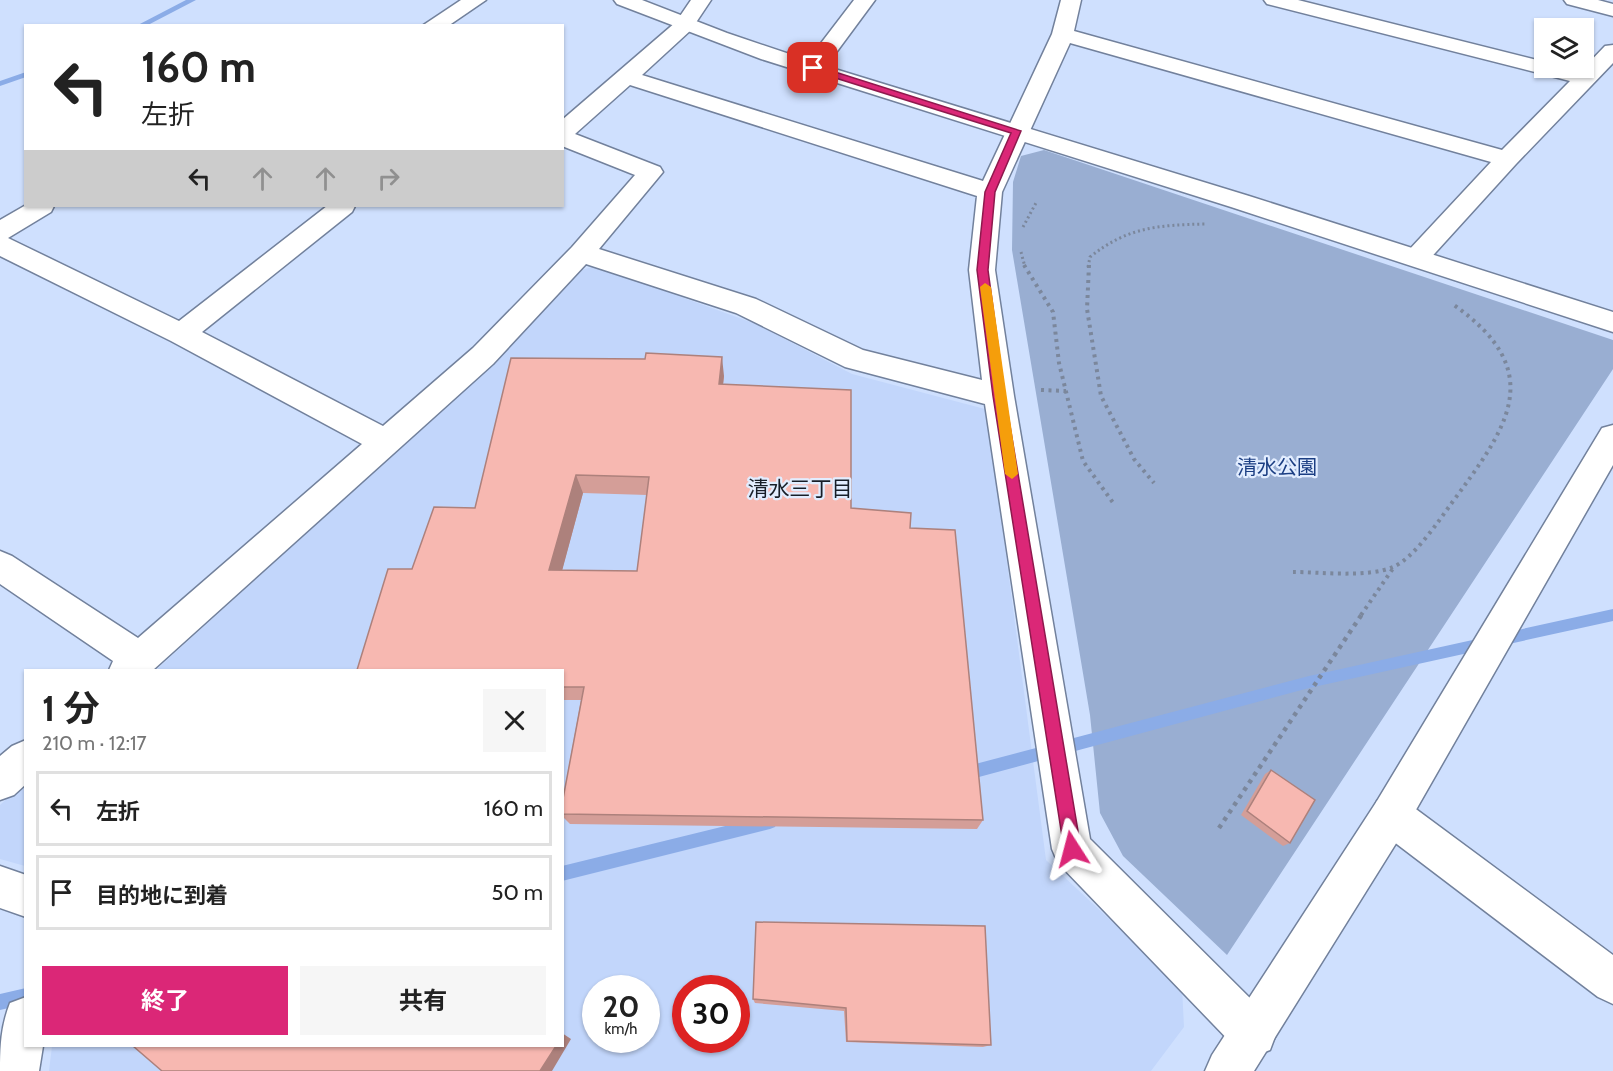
<!DOCTYPE html>
<html lang="ja">
<head>
<meta charset="utf-8">
<style>
  body { margin:0; font-family:Cabin,"Noto Sans JP",sans-serif; background:#f6f6f6; color:#222; height:100vh; display:flex; flex-direction:column; font-size:22px; white-space:nowrap }
  * { box-sizing:border-box; margin:0 }
  p { font-size:20px; color:#767676 }
  .icon { flex:none; width:33px; height:33px; fill:none; stroke:currentColor; stroke-width:2; stroke-linecap:round; stroke-linejoin:round }
  .map { position:relative; flex:1; overflow:hidden }
  .panel { position:absolute; left:24px; top:669px; width:540px; height:378px; display:flex; flex-direction:column; background:#fff; border-radius:0px; box-shadow:0 2px 4px #0004 }
  .panel>* { flex:none }
  .guide { position:absolute; left:24px; top:24px; width:540px; height:183px; border-radius:0px; box-shadow:0 2px 4px #0004; background:#fff; color:#222; overflow:hidden }
  .fabs { position:absolute; left:1534px; top:18px; display:grid; gap:12px }
  .fabs a { display:grid; place-items:center; width:60px; height:60px; border-radius:0px; background:#fff; box-shadow:0 2px 4px #0004; font-size:30px }
  .speed { position:absolute; left:582px; top:975px; display:flex; gap:12px; font-size:30px; font-weight:700; text-align:center }
  .speed>* { display:grid; place-content:center; width:78px; height:78px; border-radius:50%; background:#fff; box-shadow:0 2px 4px #0004; line-height:1 }
  .speed small { font-size:15px; font-weight:400 }
  .speed .limit { border:9px solid #d22; background:#fff; color:#111 }
  .pin { position:absolute; display:grid; place-items:center; width:51px; height:51px; color:#fff; margin:-26px; border-radius:12px; box-shadow:0 3px 9px #0006 }
  .me { position:absolute; width:66px; margin:-33px; rotate:351deg; stroke-linejoin:round; filter:drop-shadow(0 0 4px #0008) }
  .turn { display:flex; align-items:center; gap:21px; height:126px; padding:0 18px; font-size:27px }
  .turn .icon { width:78px; height:78px; stroke-width:2.5 }
  .turn b { display:block; font-size:42px; line-height:51px }
  .lanes { display:flex; align-items:center; height:57px; padding:0 18px; background:#0003; justify-content:center; gap:30px; direction:ltr }
  .lanes .off { opacity:.35 }
  .round { display:grid; place-items:center; flex:none; width:63px; height:63px; border-radius:0px; background:#f6f6f6 }
  .head { display:flex; align-items:center; justify-content:space-between; height:102px; padding:0 18px }
  h1 { font-size:36px; font-weight:700; line-height:45px }
  .button { display:flex; gap:12px; margin-top:auto; padding:12px 18px }
  .button a { flex:1; height:69px; border-radius:0px; background:#db2777; color:#fff; font-size:24px; font-weight:700; line-height:69px; text-align:center }
  .button a+a { background:#f6f6f6; color:#222 }
  ul { padding:0; list-style:none }
  li { display:flex; align-items:center; gap:18px; height:75px; margin:0 12px 9px; padding:0 6px; border:3px solid #e0e0e0; border-radius:0px }
  li div { flex:1 }
  li b { display:block; font-size:22px }
  li em { font-style:normal }
  .map>svg:first-child { display:block }
  .built { fill:#c2d6fb; fill-rule:evenodd }
  .green { fill:#99aed2 }
  .lines { fill:none; stroke-linecap:round; stroke-linejoin:round }
  .stream { fill:#8bace7; fill-rule:evenodd }
  .minor-casing { stroke:#72819c; stroke-width:3 }
  .tertiary-casing { stroke:#72819c; stroke-width:3 }
  .path-far2 { stroke:#7b879c; stroke-width:3; stroke-dasharray:2 3; stroke-linecap:butt }
  .path-far1 { stroke:#7b879c; stroke-width:4; stroke-dasharray:3 4.5; stroke-linecap:butt }
  .path { stroke:#7b879c; stroke-width:4.5; stroke-dasharray:4 5; stroke-linecap:butt }
  .minor { fill:#fff; fill-rule:evenodd }
  .tertiary { fill:#fff; fill-rule:evenodd }
  .wall { fill:#d49e98; fill-rule:evenodd }
  .shaded-wall { fill:#ad817c }
  .building { fill:#f7b8b1; stroke:#ad817c; stroke-width:1.5; fill-rule:evenodd }
  .route { fill:#db2777; stroke:#8e194d; stroke-width:1.5 }
  .slow { fill:#f59e0b }
  .labels { text-anchor:middle; stroke-width:4.5; stroke-linejoin:round; paint-order:stroke }
  .park-label { font-size:20px; fill:#1b3e83; stroke:#e2edff }
  .neighbourhood-label { font-size:21px; fill:#181e28; stroke:#e2edff }
</style>
</head>
<body>
<div class="map">
<svg width="1613" height="1071" viewBox="0 0 1613 1071">
  <rect width="100%" height="100%" fill="#cfe0fe"/>
  <path class="built" d="M595,266l161,58 96,50 133,35 3,8 58,443 136,127 2,40 -33,44h-1102l3,-25h510v-376h-406l334,-303 85,-95zM596,988h50v52h-50zM686,988h50v52h-50z
    M25,782v84l-25,-7v-54z"/>
  <path class="green" d="M1044,150l569,190v29l-386,586 -104,-99 -23,-43 -10,-98 -78,-465 1,-68 8,-26z"/>
  <g class="lines">
    <path class="stream" d="M186,0h10l-50,26h-10z
      M26,72v5l-26,9v-5z
      M1613,609v12l-304,67 -345,93 -5,-2 -2,-5 2,-5 5,-2 345,-91z
      M770,815l5,2 2,5 -2,5 -5,2 -208,52v-15z
      M26,988v16l-26,6v-16z"/>
    <defs>
      <path id="minor" d="M461,0h25l-38,26h-26z
        M691,0h20l-20,30 -49,45 341,106 69,-147 9,-34h20l-7,31 428,119 68,-69 -303,-77 -3,-4h34l247,62v6l36,3 24,-25 8,-1v18l-97,101 -90,99 -9,3 -9,-3 -4,-6 4,-6 83,-89 -421,-119 -68,149 -7,78 19,126 76,443 180,179 6,16 -6,16 -16,6 -16,-6 -180,-187 -6,-14 -67,-445 -140,-37 -109,-54 -150,-49 -93,100 -340,306h-44l4,-9 -113,-77v-33l12,5 126,82 224,-194 -191,-103 -171,-85v-36l26,-15 28,1 -3,6 -43,26 171,83 148,-115h28l-3,6 -150,120 181,94 90,-78 99,-101 63,-72 -73,-29v-26l114,-98zM630,85l347,111 -8,74 13,110 -119,-30 -107,-51 -157,-50 64,-77 -3,-5 -85,-33z
        M854,0h21l-54,73h-16l-3,-5z
        M1564,0h34l15,4v12l-46,-12z
        M26,740v44l-12,11 -14,5v-44l12,-10z
        M1391,795l14,6 208,154v49l-15,-7 -221,-168 -6,-14 6,-14z
        M0,866l26,9v42l-26,-9z
        M26,997v49h17l-4,25h-39c0,-25 1,-45 10,-68z"/>
      <path id="tertiary" d="M614,0h28l85,33 98,33 424,130 364,116v20l-382,-125 -470,-148 -144,-55z
        M1613,425v40l-208,364 -151,242h-49l7,-16 165,-254 225,-373z"/>
    </defs>
    <use href="#minor" class="minor-casing"/>
    <use href="#tertiary" class="tertiary-casing"/>
    <path class="path-far2" d="M1023,227l14,-26
      M1021,252l4,15
      M1088,267l2,-10c37,-30 69,-32 115,-33"/>
    <path class="path-far1" d="M1024,265l29,47 6,51 24,98 31,43
      M1089,265l-2,44 14,87 33,63 20,24
      M1041,390l25,1
      M1293,572c28,0 74,6 100,-5 20,-8 45,-45 58,-63 55,-75 99,-131 3,-199
      M1361,615l33,-48"/>
    <path class="path" d="M1219,828l143,-214"/>
    <use href="#minor" class="minor"/>
    <use href="#tertiary" class="tertiary"/>
  </g>
  <path class="wall" d="M724,376l-1,8 128,124 59,20 73,292 -6,9 -407,-5 -8,-8v-12l19,-104h-19v-30l-150,-101 63,-61zM583,493l64,2 -10,76 -75,-1z
    M1271,770l19,73 -7,3 -42,-31 24,-41z
    M756,922l235,123 -8,2 -137,-5 -2,-31 -89,-8 -2,-4z"/>
  <path class="shaded-wall" d="M722,357l2,19 -3,27 -2,-19z
    M576,475l7,18 -25,93 -9,-16z
    M562,1033l9,6 -19,32h-12l16,-25h6z"/>
  <path class="building" d="M646,353l76,4 -3,27 132,6v118l60,5 -1,15 45,2 28,290 -421,-6v-10l22,-117h-22v-17h-205l31,-101h24l22,-62 41,1 36,-150 134,1zM576,475l73,2 -12,94 -88,-1z
    M1271,770l44,30 -25,43 -43,-32z
    M756,922l229,4 6,119 -144,-4 -1,-33 -93,-9z
    M133,1046h423l-16,25h-378z"/>
  <path class="route" d="M813,65l208,66 -26,61 -7,78 17,126 76,453 -3,6 -6,3 -6,-3 -2,-6 -71,-453 -16,-126 8,-78 26,-59 -201,-63 -2,-2z"/>
  <path class="slow" d="M985,283l6,4 27,187 -6,5 -7,-5 -25,-187z"/>
  <g class="labels">
    <g class="park-label">
      <text x="1277" y="474">清水公園</text>
    </g>
    <g class="neighbourhood-label">
      <text x="800" y="496">清水三丁目</text>
    </g>
  </g>
</svg>
<div class="fabs">
<a><svg class="icon" aria-label="layers" viewBox="0 0 24 24"><path d="M12 4l9 5-9 5-9-5zM3 14l9 5 9-5"/></svg></a>
</div>
<div class="speed"><div>20<small>km/h</small></div><div class="limit">30</div></div>
<div class="pin" style="left:813px;top:68px;background:#d93025"><svg class="icon" aria-label="arrive" viewBox="0 0 24 24"><path d="M6 21V4h12l-3 4 3 4H6"/></svg></div>
<svg class="me" style="left:1072px;top:849px" viewBox="-20 -20 40 40"><path d="M0-17L14 15 0 8-14 15z" fill="#db2777" stroke="#fff" stroke-width="4"/></svg>
<div class="guide">
<div class="turn"><svg class="icon" aria-label="left" viewBox="0 0 24 24"><path d="M17 20v-9H6M10 6l-5 5 5 5"/></svg><div><b>160 m</b>左折</div></div>
<div class="lanes"><svg class="icon" aria-label="left" viewBox="0 0 24 24"><path d="M17 20v-9H6M10 6l-5 5 5 5"/></svg><svg class="icon off" aria-label="ahead" viewBox="0 0 24 24"><path d="M12 20V5M6 11l6-6 6 6"/></svg><svg class="icon off" aria-label="ahead" viewBox="0 0 24 24"><path d="M12 20V5M6 11l6-6 6 6"/></svg><svg class="icon off" aria-label="right" viewBox="0 0 24 24"><path d="M7 20v-9h11M14 6l5 5-5 5"/></svg></div>
</div>
<section class="panel">
<div class="head"><div><h1>1 分</h1><p>210 m · 12:17</p></div><a class="round"><svg class="icon" aria-label="close" viewBox="0 0 24 24"><path d="M6 6l12 12M18 6L6 18"/></svg></a></div>
<ul>
<li><svg class="icon" aria-label="left" viewBox="0 0 24 24"><path d="M17 20v-9H6M10 6l-5 5 5 5"/></svg><div><b>左折</b></div><em>160 m</em></li>
<li><svg class="icon" aria-label="arrive" viewBox="0 0 24 24"><path d="M6 21V4h12l-3 4 3 4H6"/></svg><div><b>目的地に到着</b></div><em>50 m</em></li>
</ul>
<div class="button"><a>終了</a><a>共有</a></div>
</section>
</div>
</body>
</html>
